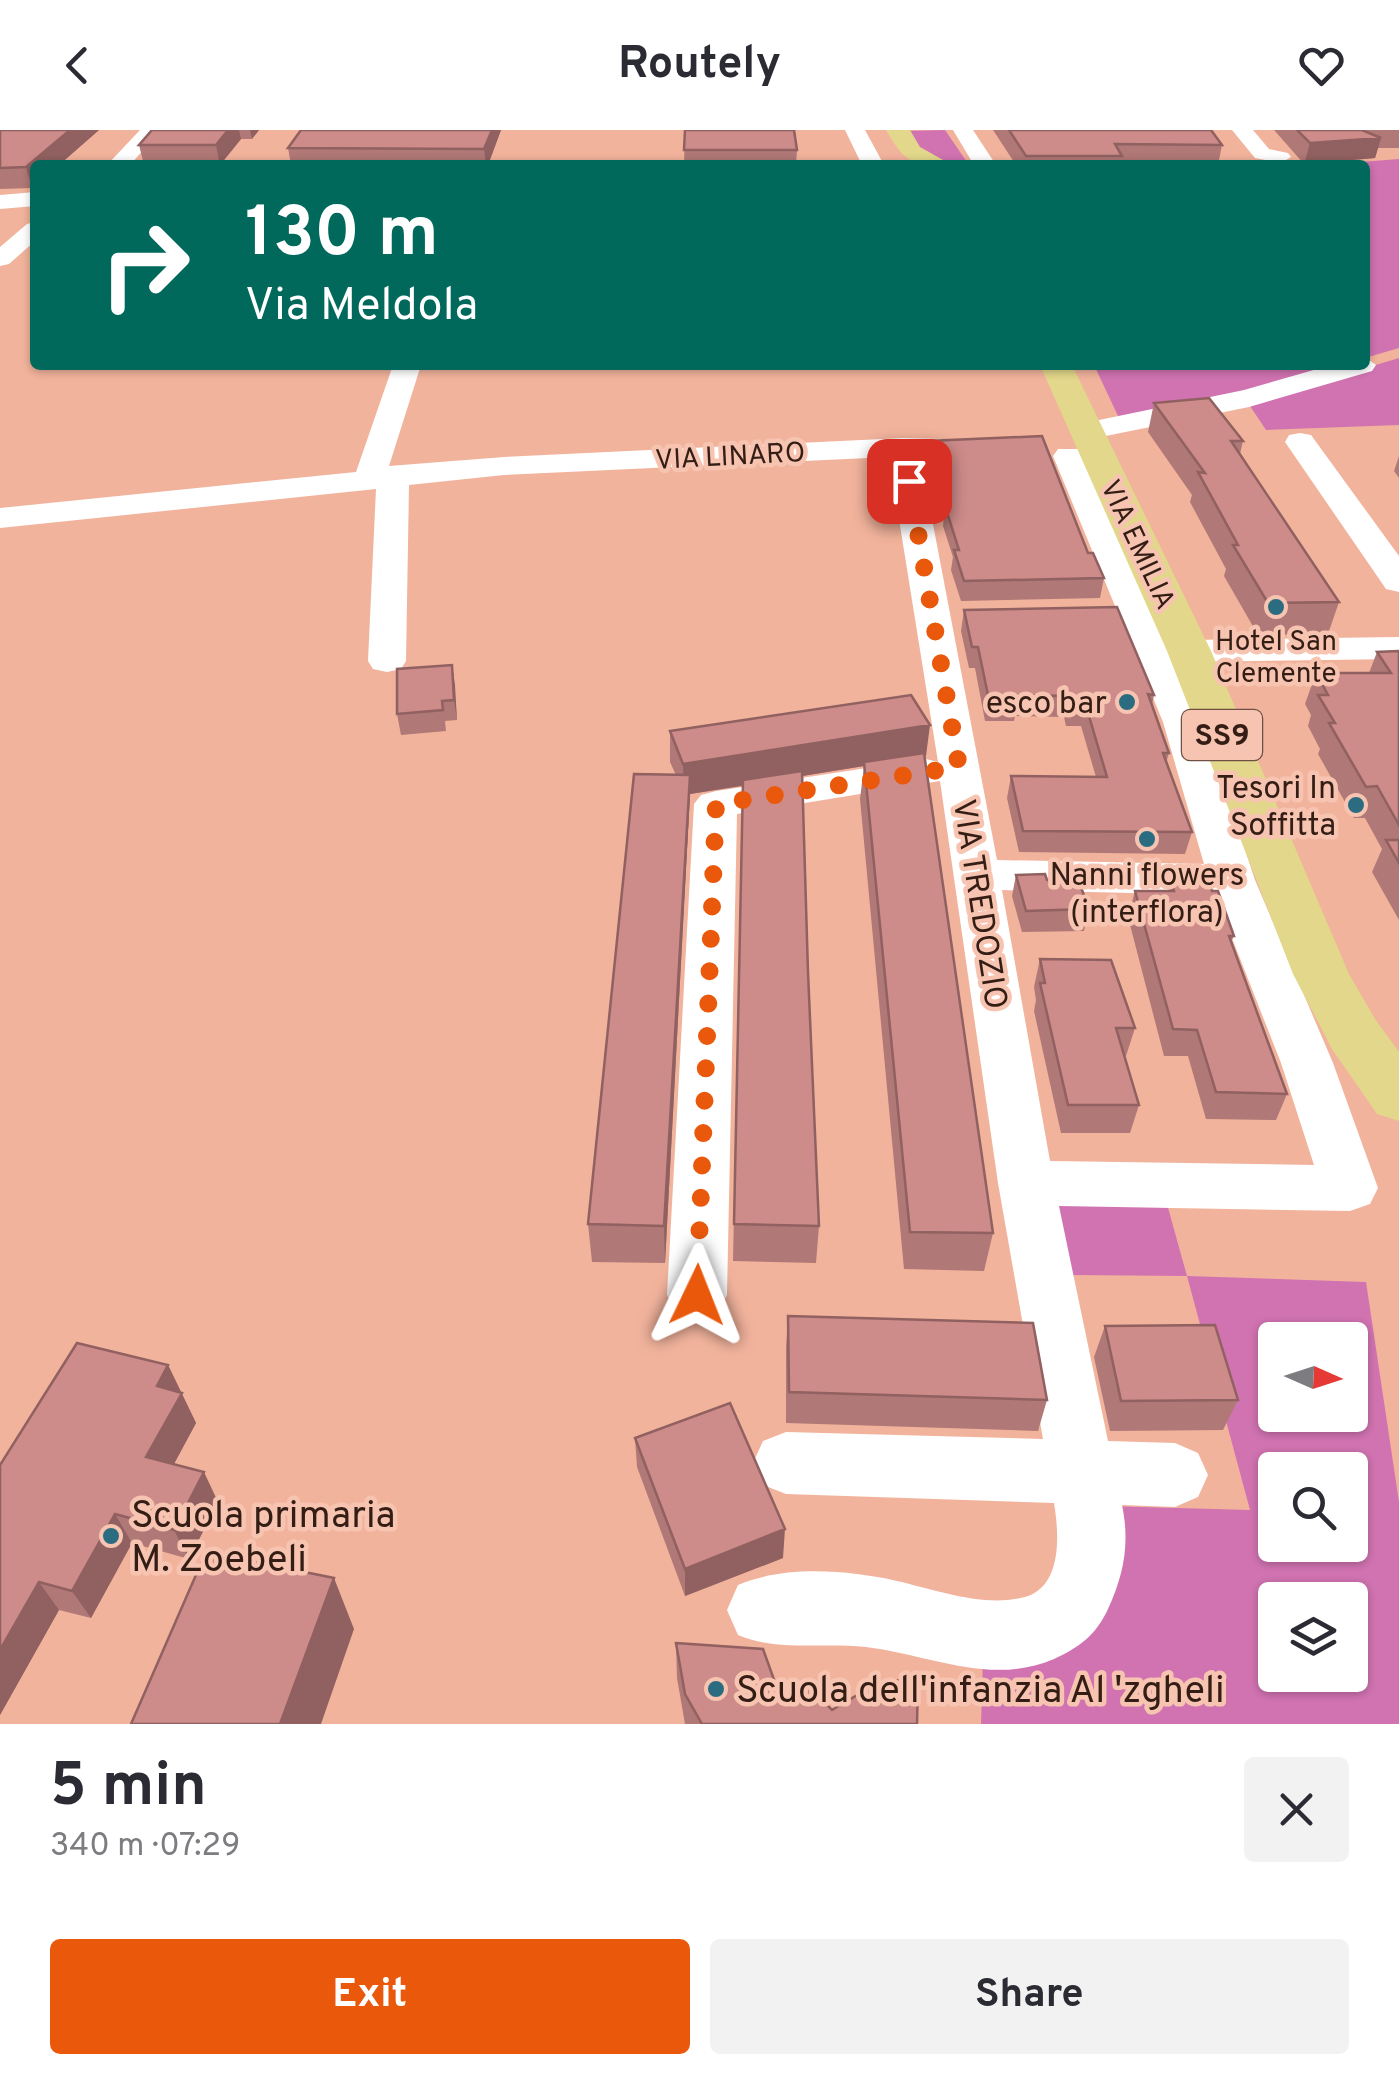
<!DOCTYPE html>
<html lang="en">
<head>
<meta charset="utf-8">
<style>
  body { margin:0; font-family:Overpass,sans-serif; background:#f2f2f3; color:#2b2b33; height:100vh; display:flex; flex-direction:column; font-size:38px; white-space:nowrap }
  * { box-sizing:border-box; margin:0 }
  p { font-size:32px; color:#7c7c81 }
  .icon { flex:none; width:55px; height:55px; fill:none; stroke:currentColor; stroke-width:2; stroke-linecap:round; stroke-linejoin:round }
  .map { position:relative; height:1594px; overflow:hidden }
  .drawer { display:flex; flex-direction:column; background:#fff; flex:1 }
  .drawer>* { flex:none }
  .top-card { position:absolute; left:30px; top:30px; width:1340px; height:210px; border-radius:10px; box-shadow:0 2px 8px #0004; background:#00695c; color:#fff; overflow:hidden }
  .needle { width:65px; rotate:93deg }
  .controls { position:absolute; left:1258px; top:1192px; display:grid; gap:20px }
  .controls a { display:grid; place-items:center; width:110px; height:110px; border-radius:10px; background:#fff; box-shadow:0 2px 8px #0004; font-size:50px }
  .pin { position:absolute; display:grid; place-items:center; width:85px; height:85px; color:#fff; margin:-42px; border-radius:20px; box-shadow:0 5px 15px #0006 }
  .me { position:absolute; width:110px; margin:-55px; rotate:2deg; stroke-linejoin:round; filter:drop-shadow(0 0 8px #0008) }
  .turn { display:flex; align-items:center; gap:35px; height:210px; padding:0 50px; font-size:45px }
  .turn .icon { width:130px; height:130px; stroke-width:2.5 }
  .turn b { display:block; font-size:70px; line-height:85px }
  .round { display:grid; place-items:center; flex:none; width:105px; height:105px; border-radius:10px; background:#f2f2f3 }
  .headline { display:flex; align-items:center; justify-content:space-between; height:170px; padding:0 50px }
  h1 { font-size:60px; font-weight:700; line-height:75px }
  .button { display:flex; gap:20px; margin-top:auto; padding:20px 50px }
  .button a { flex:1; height:115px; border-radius:10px; background:#ea580c; color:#fff; font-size:40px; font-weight:700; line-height:115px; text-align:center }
  .button a+a { background:#f2f2f3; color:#2b2b33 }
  header { display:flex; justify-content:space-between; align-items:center; height:130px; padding:0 50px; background:#fff; font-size:45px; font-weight:700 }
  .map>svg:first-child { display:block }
  .green { fill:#d173b1; fill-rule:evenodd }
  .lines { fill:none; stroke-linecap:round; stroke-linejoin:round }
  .minor { fill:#fff; fill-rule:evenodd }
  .major { fill:#e2d78a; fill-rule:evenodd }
  .wall { fill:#b07876 }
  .shaded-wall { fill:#906160 }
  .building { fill:#cd8b89; stroke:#906160; stroke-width:2.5 }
  .route { stroke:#ea580c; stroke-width:18; stroke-dasharray:0 32.4 }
  .poi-dot { fill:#2b6c80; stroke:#f7c4b1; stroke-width:4 }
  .labels { text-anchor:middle; stroke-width:9; stroke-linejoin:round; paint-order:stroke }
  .far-street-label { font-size:28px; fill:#341d14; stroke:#f7c4b1 }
  .far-poi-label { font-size:28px; fill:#341d14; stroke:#f7c4b1 }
  .shield { fill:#f7c4b1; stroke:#6e4f43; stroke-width:2.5 }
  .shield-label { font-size:30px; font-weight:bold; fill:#341d14 }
  .poi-label { font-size:32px; fill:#341d14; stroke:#f7c4b1; text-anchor:end }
  .street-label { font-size:32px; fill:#341d14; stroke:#f7c4b1 }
  .near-poi-label { font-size:38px; fill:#341d14; stroke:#f7c4b1; text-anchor:start }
</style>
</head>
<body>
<header><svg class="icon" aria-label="back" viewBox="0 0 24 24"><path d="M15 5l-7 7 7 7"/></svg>Routely<svg class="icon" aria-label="heart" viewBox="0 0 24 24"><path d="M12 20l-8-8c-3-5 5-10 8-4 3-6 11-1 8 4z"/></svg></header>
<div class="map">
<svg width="1399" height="1594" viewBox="0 0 1399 1594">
  <rect width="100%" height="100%" fill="#f2b39c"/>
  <path class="green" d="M945,0l24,35 -42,-8 -21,-26z
    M1399,29v189l-34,10v-193h-43z
    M1399,228v67l-133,5 -18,-27z
    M1094,235h247l-96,28 -126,25z
    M1054,1073l113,1 20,72 179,6 33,220v222h-418l2,-67 34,-5 87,-146 146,4 -63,-234 -118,-1zM1275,1210h75v75h-75zM1275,1340h75v75h-75zM1275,1470h75v75h-75z"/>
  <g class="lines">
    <path class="minor" d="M140,0h21l-31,35h-23z
      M845,0h20l19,35h-22z
      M953,0h20l23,35h-22z
      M1232,0h21l16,19 19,4 3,4 -10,6 -26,-5z
      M35,62v14l-35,3v-14z
      M35,92v19l-26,23 -9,2v-19l27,-23z
      M1365,227l11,8 -4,6 -123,36 -163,33 -11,-3 -4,-6 4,-6 169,-35 87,-25h34z
      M393,235h28l-32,101 115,-9 399,-19 40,1 4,7 -4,7 -23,3 77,404 207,4 -41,-142 -110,-266 5,-7h22l5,7 86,194 5,-7 13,-3 210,-3v22l-210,3 -15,-5 29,65 52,158 78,183 45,125 -8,16 -20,7 -291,-5 49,235 67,2 23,10 10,22 -10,22 -23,10 -53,-2c8,38 2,69 -14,104 -12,26 -28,38 -54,50 -64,27 -123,-4 -188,-12 -43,-5 -88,5 -128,-12l-11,-25 11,-25c47,-20 109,-15 159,-4 39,9 88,27 128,16 38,-11 34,-64 29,-94l-268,-9 -23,-9 -10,-22 10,-22 23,-9 257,7 -45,-256 -58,-402 -203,33 -10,481 -9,18 -21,8 -21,-8 -9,-18 27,-491 7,-9 15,-4 210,-32 12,3 -49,-305 -385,18 -95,10 -3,176 -5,8 -14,3 -14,-3 -5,-8 8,-172 -376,39v-20l356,-36zM1002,760l213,5 66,168 33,102 -264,-4z
      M1300,303l11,2 88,121v36l-13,-3 -101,-147 4,-7z"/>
    <path class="major" d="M886,0h24l10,17 32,18c-39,0 -46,0 -66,-35z
      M1040,235h32l139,286 138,323 26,45 24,33v69l-22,-7 -45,-65 -39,-75 -126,-323z"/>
  </g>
  <path class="wall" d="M0,0h99l-40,35h-24l-3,23 -32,1z
    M152,0h107l-7,9h-11l-21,26h-76l-5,-20z
    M301,0h200l-13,35h-197l-3,-17z
    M685,0l112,20 -1,15h-112z
    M993,0h218l11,15 -4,20h-202z
    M1274,0h125v18h-21l-3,10 -71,6z
    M1154,273l89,38 -3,13 99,148 -11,32 -70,1 -34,-59 2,-7 -36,-67 2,-7 -44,-63z
    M928,311l160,112 16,25 -4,20 -139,3 -10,-31 2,-13 -10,-31 1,-11 -18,-55z
    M1399,326v22l-5,-7z
    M964,480l190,85 -2,10 17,48 -3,10 26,69 -7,22 -166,-2 -12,-54 4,-22 85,1 -15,-51h-15l-2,-9 -49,-1 -1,5h-29l-10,-53h-6l-8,-37z
    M1399,521v269l-27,-48 10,-23 -17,-31h-11l-36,-64 2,-5 -12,-23 3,-11 -6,-11 11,-31h53l8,-21z
    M452,535l5,55 -12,1 1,10 -45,4 -4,-21z
    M670,601l256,25h-2l69,477 -9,38 -80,-2 -44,-470 4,-33 -62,10 6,196 11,254 -3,37 -83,-2 10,-475 -53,8 -25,469 -73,-1 -4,-38 88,-449 -6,-13z
    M1016,745l31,5 42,29 -5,22 -62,1 -10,-36z
    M1171,751l41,10 22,45 -3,6 56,152 -11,26 -70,-1 -18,-63h-24l-36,-139 7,-26h33z
    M1040,829l95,69 -9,28h-1l14,49 -9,28h-69l-27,-122 2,-11 -2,-13z
    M788,1186l259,84 -9,31 -252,-8v-76z
    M1105,1196l133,74 -15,30 -113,1 -16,-74z
    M168,1235l28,58 -22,41 44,38 -29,57 -57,-16 -41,75 -32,-8 -59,105v-250z
    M635,1308l148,120 -98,38 -48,-129z
    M676,1513l101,45 55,22 85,14h-232l-8,-46z"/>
  <path class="shaded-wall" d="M70,0h29l-40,35h-24v21l-3,2 -6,-21z
    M228,0h11l2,9 -21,26 -4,-20z
    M250,0h9l-7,9z
    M492,0h9l-13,35h-2l-2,-16z
    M1381,8l-6,20 -71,6 6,-21z
    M452,535l3,20 2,35 -3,-20z
    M930,595l-4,31 -236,38 -25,469 -1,-37 20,-431 -1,-31z
    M168,1235l28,58 -34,63 -16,-29 11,-71z
    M204,1342l14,30 -29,57 -15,-29z
    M115,1384l17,29 -41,75 -19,-27z
    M785,1399l-2,29 -98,38v-27z
    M334,1448l20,51 -33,95h-41z
    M39,1452l20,28 -59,105v-65z"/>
  <path class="building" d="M0,0h70l-44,37 -26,1z
    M152,0h76l-12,15h-77z
    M301,0h191l-8,19 -196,-1z
    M685,0h109l3,20h-113z
    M1009,0h202l11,15 -107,-1 7,12h-96z
    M1297,0h65l19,8 -71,5z
    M1209,268l34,43h-12l108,161 -71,1 -35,-58h5l-40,-73 7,1 -51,-70z
    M1042,306l46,117h5l11,25 -140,3 -10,-31h5l-14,-44h5l-22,-65z
    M1117,477l37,88 -6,-1 21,59h-6l29,79 -169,-1 -12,-55 96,1 -21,-71 -16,-1 -2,-9 -51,-1 1,6 -29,-1 -11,-53h-6l-8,-37z
    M1399,521v174l-22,-39 -11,1 -37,-64h6l-17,-28h10l-12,-22h75l-14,-21z
    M452,535l2,35 -12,1 1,9 -46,4v-45z
    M911,565l19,30 -247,39 -13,-33z
    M924,623l69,480 -83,-1 -46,-470z
    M802,641l6,201 11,254 -85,-2 9,-444z
    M634,644l56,1 -26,451 -76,-2z
    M1386,710h13v23z
    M1045,744l2,6 31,-1 11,30 -63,2 -10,-36z
    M1171,751h38l3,10h6l16,45h-5l58,158 -71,-2 -19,-62 -24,-1 -38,-138h39z
    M1040,829l71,1 24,68h-19l23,77h-71l-28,-122h5z
    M788,1186l245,7 14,77 -258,-8z
    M1215,1195l23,75 -117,1 -16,-75z
    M77,1213l91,22 -11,21 25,7 -36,64 58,15 -30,58 -59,-16 -43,77 -33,-9 -39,68v-185z
    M730,1273l55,126 -100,40 -50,-131z
    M206,1422l128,26 -54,146h-149z
    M676,1513l87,6 14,39 20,-5 12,4 23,23 37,-22 30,-8 19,2 -1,42h-215l-17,-30z"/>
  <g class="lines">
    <path class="route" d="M697,1165l19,-491 243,-37 -50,-286"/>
  </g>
  <g class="poi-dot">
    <circle cx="1276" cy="477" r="10"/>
    <circle cx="1127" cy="572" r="10"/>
    <circle cx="1356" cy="675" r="10"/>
    <circle cx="1147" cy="709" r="10"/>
    <circle cx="111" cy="1406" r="10"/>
    <circle cx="716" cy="1559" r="10"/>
  </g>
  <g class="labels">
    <g class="far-street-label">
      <text transform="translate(730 325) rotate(-3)" y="10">VIA LINARO</text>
      <text transform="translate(1139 414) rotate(65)" y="10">VIA EMILIA</text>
    </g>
    <g class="far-poi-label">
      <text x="1276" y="520">Hotel San<tspan x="1276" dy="32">Clemente</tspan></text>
    </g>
    <rect class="shield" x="1182" y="580" width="80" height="50" rx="8"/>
    <g class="shield-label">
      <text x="1222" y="615">SS9</text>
    </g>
    <g class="poi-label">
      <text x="1107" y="583">esco bar</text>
      <text x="1336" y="668">Tesori In<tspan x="1336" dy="37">Soffitta</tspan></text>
      <text x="1147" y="755" text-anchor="middle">Nanni flowers<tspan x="1147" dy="37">(interflora)</tspan></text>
    </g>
    <g class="street-label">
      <text transform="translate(981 774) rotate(81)" y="11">VIA TREDOZIO</text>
    </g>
    <g class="near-poi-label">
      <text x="131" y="1397">Scuola primaria<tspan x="131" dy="44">M. Zoebeli</tspan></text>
      <text x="736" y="1572">Scuola dell'infanzia Al 'zgheli</text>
    </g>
  </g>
</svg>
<div class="controls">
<a><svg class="needle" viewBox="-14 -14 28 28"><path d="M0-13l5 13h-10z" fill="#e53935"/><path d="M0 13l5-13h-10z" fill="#7c7c81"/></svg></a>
<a><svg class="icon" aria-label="search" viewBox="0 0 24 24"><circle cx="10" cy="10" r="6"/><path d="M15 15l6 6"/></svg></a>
<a><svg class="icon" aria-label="layers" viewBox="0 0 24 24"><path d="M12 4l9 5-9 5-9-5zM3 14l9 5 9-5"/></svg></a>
</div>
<div class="pin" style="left:909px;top:351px;background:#d93025"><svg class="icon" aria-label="arrive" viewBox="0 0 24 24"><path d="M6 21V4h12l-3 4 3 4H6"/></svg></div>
<svg class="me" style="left:697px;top:1165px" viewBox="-20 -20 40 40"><path d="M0-17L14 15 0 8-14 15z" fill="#ea580c" stroke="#fff" stroke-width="4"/></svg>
<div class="top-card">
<div class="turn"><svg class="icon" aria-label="right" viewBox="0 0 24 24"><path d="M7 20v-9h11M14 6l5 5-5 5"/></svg><div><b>130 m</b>Via Meldola</div></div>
</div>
</div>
<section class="drawer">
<div class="headline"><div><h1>5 min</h1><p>340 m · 07:29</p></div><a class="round"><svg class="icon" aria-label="close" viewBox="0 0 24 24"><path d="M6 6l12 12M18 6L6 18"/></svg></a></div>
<div class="button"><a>Exit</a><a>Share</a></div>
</section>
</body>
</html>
